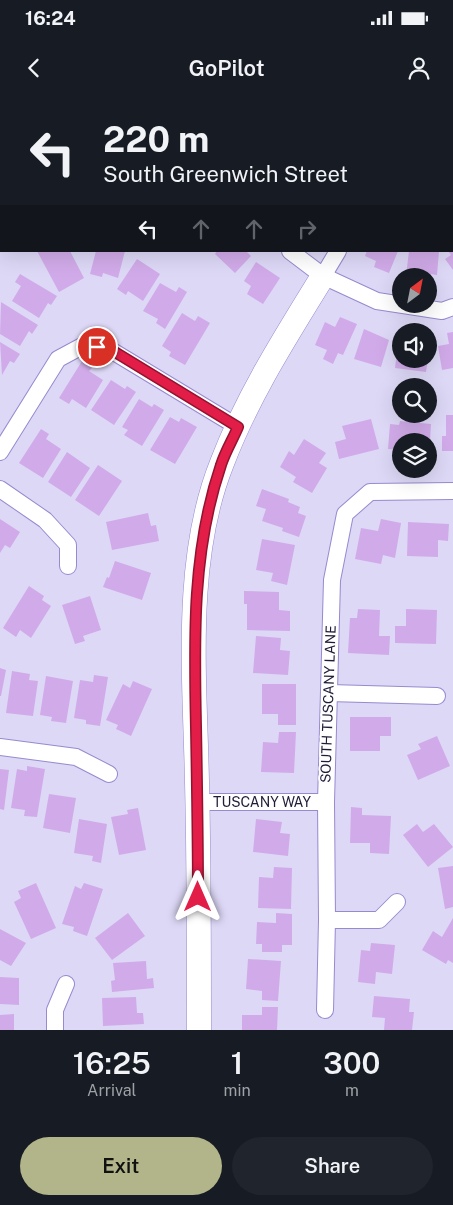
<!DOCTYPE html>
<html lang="en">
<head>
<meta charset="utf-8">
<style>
  body { margin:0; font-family:"Public Sans",sans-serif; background:#20242c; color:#f1f3f6; height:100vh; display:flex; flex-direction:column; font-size:19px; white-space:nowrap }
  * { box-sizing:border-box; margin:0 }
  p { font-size:16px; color:#9ea1a6 }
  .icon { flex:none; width:28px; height:28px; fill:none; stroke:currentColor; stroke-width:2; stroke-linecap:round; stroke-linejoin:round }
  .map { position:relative; height:930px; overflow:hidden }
  .sheet { display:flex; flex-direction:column; background:#171b24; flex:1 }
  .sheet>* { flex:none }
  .top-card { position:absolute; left:0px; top:0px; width:454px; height:152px; box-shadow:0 5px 20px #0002; background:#171b24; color:#f1f3f6; overflow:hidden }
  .needle { width:32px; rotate:32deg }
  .tools { position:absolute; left:392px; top:168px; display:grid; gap:10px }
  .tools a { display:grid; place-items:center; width:45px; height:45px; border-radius:50%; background:#171b24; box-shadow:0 5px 20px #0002; font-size:25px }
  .pin { position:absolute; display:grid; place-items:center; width:42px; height:42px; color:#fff; margin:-21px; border:2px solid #fff; border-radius:50%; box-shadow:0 1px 5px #0007 }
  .me { position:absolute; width:55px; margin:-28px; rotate:0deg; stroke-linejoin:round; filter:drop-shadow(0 0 4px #0008) }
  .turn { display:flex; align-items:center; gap:18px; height:105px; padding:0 20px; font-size:22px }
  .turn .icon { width:65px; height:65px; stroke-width:2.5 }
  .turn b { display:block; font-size:35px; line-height:42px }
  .lanes { display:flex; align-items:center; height:48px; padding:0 20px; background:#0003; justify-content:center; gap:25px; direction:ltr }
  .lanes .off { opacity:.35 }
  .eta { display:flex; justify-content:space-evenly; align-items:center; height:85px; text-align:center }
  .eta b { font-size:30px; font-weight:600; line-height:35px }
  .button { display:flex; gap:10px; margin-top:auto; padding:10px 20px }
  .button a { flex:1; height:58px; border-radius:30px; background:#b2b489; color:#111; font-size:20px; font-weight:600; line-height:58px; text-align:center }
  .button a+a { background:#20242c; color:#f1f3f6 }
  .status { display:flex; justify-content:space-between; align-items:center; height:35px; padding:0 25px; background:#171b24; direction:ltr }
  .status svg { height:14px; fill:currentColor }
  header { display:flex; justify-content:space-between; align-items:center; height:65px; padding:0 20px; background:#171b24; font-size:22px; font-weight:600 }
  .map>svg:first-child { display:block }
  .building { fill:#d1abe9 }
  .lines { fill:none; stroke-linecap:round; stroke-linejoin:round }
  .street-casing { stroke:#978acf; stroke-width:18 }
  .secondary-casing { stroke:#978acf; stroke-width:25 }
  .street { stroke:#fff; stroke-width:16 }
  .secondary { stroke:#fff; stroke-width:24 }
  .route-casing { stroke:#92132f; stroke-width:12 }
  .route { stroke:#e11d48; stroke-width:9 }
  .labels { text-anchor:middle; stroke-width:4; stroke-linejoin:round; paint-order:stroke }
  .street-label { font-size:14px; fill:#211b36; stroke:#fefefe }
</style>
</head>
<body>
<div class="status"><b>16:24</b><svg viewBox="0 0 49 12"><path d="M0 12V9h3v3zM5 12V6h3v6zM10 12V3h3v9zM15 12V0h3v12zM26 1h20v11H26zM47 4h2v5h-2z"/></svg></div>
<header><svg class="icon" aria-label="back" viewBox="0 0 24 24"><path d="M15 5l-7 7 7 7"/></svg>GoPilot<svg class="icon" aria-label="person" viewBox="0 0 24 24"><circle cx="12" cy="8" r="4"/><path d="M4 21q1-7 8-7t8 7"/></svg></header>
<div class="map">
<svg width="453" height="930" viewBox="0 0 453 930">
  <rect width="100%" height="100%" fill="#ddd8f6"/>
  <path class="building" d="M37,151h33l14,27 -25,14z
    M96,151h29l-7,27 -15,-5 -1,4 -12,-3z
    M217,151h29l5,5 -16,17 -20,-19z
    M367,151h31l-9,22 -15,-6 2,-6 -11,-5z
    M409,151h30l-2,24 -13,-2 -1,3h-17z
    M448,151h5v19l-8,-11 6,-4z
    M137,159l23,15 -17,27 -15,-10 -2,4 -9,-6z
    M256,162l24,16 -17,26 -16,-10 4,-8 -7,-5z
    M20,174l37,22 -6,9 -3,-2 -9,15 -27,-17 9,-15 -6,-4z
    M160,183l16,9 3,-5 8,5 -22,37 -9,-6 2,-4 -15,-8z
    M1,202l37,23 -6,9 -3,-3 -9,15 -20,-12z
    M182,213l13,8 3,-5 12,7 -25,42 -16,-9 2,-4 -9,-6z
    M340,217l17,7 -14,31 -5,-2 -5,11 -10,-5 4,-9 -12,-5 10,-23 10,5z
    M364,229l25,11 -8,27 -27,-8z
    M453,232v36l-11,2 -4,-24 11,-2 -2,-11z
    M399,234l2,1v24h27l-2,13 -31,-4z
    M0,242l20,12 -6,9 -4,-2 -8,14z
    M82,261l10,7 -3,3 14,9 -17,28 -14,-9 -3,5 -10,-6z
    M111,280l14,9 2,-3 9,6 -22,33 -23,-15z
    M139,299l13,8 2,-3 10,6 -22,36 -18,-11 4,-5 -6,-3z
    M446,315h7v36h-11v-15h4z
    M170,317l9,5 2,-4 16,9 -22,37 -25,-14z
    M371,319l8,30 -40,10 -4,-17 11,-3 -4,-13z
    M400,321l31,3 -1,17h-29v9l-13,-1 2,-25 9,1z
    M41,329l8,5 -3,5 15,10 -18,29 -24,-15z
    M304,339l22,14 -7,10 8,5 -15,25 -19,-11 3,-5 -16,-10 9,-16 5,4z
    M67,352l23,16 -19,29 -23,-15z
    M98,365l24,16 -23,35 -24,-16z
    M262,389l27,10 -1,3 12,5 -2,6 8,3 -7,21 -17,-6 1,-3 -21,-7 4,-12 -10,-3z
    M148,413l3,13 5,-1 3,16 -47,9 -6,-28z
    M0,419l20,13 -10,16 -5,-3 -5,8z
    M381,419l20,4 -6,35 -12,-3 -2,9 -26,-5 6,-31 17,3z
    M408,422l41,2 -1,17 -10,-1v17l-31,-1z
    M262,439l33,6 -8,40 -16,-4 2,-8 -17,-3z
    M115,461l36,12 -9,27 -39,-13 4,-10 2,1z
    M29,486l15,10 -2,4 9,6 -20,32 -11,-8 -4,7 -13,-9z
    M244,491l35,1v18l11,1v20l-43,-1v-26h-3z
    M90,496l11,34 -18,6 2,5 -10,3 -13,-39z
    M358,509l22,1 -1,26h11l-1,19 -41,-2 2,-35h7z
    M406,509l31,1 -1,34 -41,-1v-17h11z
    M256,536l25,2 -1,12 10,1 -2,24 -35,-2z
    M0,568l6,2 -5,26h-1z
    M12,571l18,3 -1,6 9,1 -5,35 -27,-3z
    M94,575l14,2 -8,49 -14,-2v-4l-12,-2 6,-38 13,2z
    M46,576l27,5 -7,42 -15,-2 1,-4 -12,-2z
    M133,581l19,8 -21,47 -15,-7 2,-4 -12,-5 17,-36 7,4z
    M262,584h34v41h-18v-11h-16z
    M350,617h41v19h-11v15h-30z
    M279,632h17l-2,41 -33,-1 2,-30 15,1z
    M437,636l13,30 -32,14 -11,-25 14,-6 -3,-5z
    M27,666l18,3 -8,48 -13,-1 1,-6 -14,-2 6,-39 10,2z
    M0,669l9,1 -5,40 -4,-1z
    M49,694l27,4 -6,35 -27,-5z
    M351,707l11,1v7l29,1 -2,38 -19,-1v-10h-20z
    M138,708l8,42 -27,5 -8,-38 17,-3 -1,-4z
    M79,719l28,5 -6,39 -9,-2 1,-5 -19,-3z
    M256,719l26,3 -2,11 10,1 -2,22 -35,-4z
    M417,724l6,8 11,-8 19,23 -25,20 -25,-32z
    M453,766v41l-8,2 -7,-41z
    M274,767l18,1 -1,41 -33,-1 1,-31 14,1z
    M36,783l20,45 -25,11 -17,-37 7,-4 -3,-7z
    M84,783l19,6 -16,47 -14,-5 1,-4 -12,-3 13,-38 6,3z
    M128,813l17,23 -33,24 -17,-22z
    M276,813l16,1v31h-10v7h-20v-8h-6l1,-22 19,1z
    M453,818v45l-5,-3 -2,4 -24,-14 11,-19 9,6z
    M0,829l26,14 -15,23 -11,-6z
    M371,843l24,2 -3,29 -16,-2 -1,12 -17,-2 3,-32 9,1z
    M248,859l33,2 -3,40 -16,-1v-9l-16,-2z
    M146,861l1,18 6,-1 1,10 -42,4 -1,-11 4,-1 -2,-17z
    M0,877l19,1v27l-19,-1z
    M374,896l36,3 -1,13h5l-2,18h-28l1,-12 -13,-1z
    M136,897l1,16h6l1,11 -41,2 -1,-28z
    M262,907h16l-1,23h-35v-15h20z
    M14,914v16h-14v-15z"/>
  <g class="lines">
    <defs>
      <path id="street" d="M235,1l1,-1
        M431,1l1,-1
        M0,7l1,-2
        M290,151l33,25 54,25 65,10 11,-4
        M323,176l15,-25
        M0,352l58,-93 26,-14 25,4 129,78
        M0,389l45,31 23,25v21
        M329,593l108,3
        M0,647l76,10 33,17
        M198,702h128
        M327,820h52l18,-18
        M325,910l2,-90 -1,-118 6,-222 13,-66 25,-22 83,-1
        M55,930v-20l11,-26"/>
      <path id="secondary" d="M199,930c0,-83 0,-165 -2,-248 -2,-103 -14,-222 25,-319 25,-66 64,-127 101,-187"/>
    </defs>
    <use href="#street" class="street-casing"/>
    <use href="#secondary" class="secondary-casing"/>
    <use href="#street" class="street"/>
    <use href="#secondary" class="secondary"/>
  </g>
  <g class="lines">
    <defs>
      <path id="route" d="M97,247l13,2 128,78c-5,12 -13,25 -17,38 -29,85 -27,173 -25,262 1,56 2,113 2,170"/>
    </defs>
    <use href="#route" class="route-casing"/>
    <use href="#route" class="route"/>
  </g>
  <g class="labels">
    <g class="street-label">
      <text transform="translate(328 604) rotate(-88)" y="5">SOUTH TUSCANY LANE</text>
      <text x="262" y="707">TUSCANY WAY</text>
    </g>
  </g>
</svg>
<div class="tools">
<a><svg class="needle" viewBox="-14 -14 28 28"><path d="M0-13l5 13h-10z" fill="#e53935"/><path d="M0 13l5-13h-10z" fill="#9ea1a6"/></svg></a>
<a><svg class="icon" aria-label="sound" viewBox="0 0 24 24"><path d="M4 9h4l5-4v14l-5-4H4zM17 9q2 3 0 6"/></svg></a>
<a><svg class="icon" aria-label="search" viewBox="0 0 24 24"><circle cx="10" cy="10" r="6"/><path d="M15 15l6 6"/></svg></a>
<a><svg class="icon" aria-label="layers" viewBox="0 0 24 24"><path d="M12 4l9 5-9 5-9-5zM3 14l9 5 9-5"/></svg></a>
</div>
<div class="pin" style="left:97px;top:247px;background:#d93025"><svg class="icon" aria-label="arrive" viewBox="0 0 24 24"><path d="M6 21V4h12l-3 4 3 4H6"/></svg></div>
<svg class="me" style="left:198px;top:797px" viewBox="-20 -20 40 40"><path d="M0-17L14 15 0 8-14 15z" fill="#e11d48" stroke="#fff" stroke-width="4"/></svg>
<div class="top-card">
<div class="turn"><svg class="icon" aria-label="left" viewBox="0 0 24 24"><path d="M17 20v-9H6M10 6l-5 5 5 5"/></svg><div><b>220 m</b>South Greenwich Street</div></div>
<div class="lanes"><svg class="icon" aria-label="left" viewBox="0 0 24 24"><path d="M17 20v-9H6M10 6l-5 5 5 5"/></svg><svg class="icon off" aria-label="ahead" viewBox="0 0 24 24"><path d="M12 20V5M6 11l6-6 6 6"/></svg><svg class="icon off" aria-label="ahead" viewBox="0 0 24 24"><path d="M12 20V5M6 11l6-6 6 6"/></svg><svg class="icon off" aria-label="right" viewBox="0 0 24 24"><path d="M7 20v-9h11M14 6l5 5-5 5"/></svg></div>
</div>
</div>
<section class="sheet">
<div class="eta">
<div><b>16:25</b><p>Arrival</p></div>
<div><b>1</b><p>min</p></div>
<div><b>300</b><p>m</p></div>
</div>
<div class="button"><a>Exit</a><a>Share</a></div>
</section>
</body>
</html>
